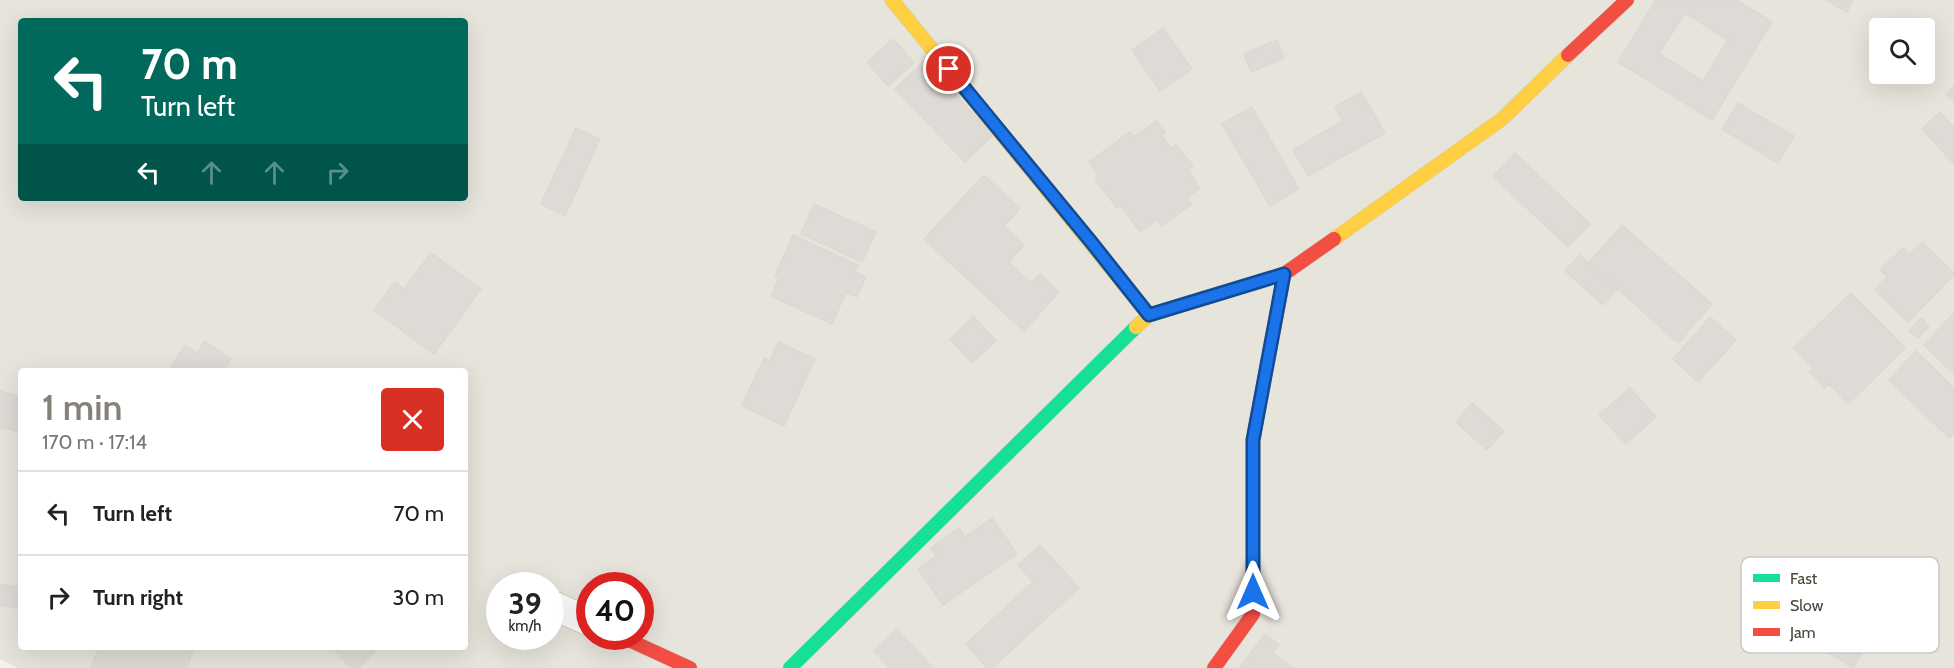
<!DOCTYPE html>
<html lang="en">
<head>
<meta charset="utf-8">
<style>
  body { margin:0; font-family:Cabin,sans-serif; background:#f6f6f6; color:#222; height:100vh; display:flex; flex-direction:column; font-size:22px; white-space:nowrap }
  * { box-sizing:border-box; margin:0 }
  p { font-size:20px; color:#767676 }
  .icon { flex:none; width:33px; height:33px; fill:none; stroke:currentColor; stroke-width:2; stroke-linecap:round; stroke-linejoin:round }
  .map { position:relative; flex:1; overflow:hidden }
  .panel { position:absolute; left:18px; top:368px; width:450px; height:282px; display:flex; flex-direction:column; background:#fff; border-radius:6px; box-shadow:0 6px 24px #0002 }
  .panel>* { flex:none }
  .guide { position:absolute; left:18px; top:18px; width:450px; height:183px; border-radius:6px; box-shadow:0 6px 24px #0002; background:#00695c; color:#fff; overflow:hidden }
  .buttons { position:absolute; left:1869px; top:18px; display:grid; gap:12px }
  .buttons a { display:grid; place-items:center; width:66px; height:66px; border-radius:6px; background:#fff; box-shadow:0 6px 24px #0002; font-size:30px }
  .speed { position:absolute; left:486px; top:572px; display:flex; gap:12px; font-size:30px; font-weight:700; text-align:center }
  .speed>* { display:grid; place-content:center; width:78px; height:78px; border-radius:50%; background:#fff; box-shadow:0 6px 24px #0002; line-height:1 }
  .speed small { font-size:15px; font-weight:400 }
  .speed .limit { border:9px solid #d22; background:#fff; color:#111 }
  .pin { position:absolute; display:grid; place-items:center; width:51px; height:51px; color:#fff; margin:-26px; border:3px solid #fff; border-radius:50%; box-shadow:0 2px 6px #0007 }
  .me { position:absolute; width:66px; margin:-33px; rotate:0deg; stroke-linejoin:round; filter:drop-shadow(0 0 4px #0008) }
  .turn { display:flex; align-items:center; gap:21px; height:126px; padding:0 24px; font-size:27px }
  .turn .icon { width:78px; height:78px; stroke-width:2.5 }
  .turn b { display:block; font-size:42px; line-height:51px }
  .lanes { display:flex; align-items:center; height:57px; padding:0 24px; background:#0003; justify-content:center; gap:30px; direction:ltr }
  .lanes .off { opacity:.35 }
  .round { display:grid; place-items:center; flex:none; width:63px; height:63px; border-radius:6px; background:#f6f6f6 }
  .summary { display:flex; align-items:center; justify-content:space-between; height:102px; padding:0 24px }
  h1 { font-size:36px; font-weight:600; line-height:45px; color:#868178 }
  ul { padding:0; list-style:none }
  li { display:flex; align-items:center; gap:18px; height:84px; padding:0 24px; border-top:2px solid #e0e0e0 }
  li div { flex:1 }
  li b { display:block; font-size:22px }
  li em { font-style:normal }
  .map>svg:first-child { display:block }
  .residential { fill:#e7e4dc; fill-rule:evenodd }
  .building { fill:#dedbd6; stroke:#dcd9d4; stroke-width:1.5; fill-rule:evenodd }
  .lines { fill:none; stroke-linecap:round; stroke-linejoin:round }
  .street-casing { stroke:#d2d0cb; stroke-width:30 }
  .fast-casing { stroke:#d3cfc5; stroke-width:15 }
  .slow-casing { stroke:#d3cfc5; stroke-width:15 }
  .jam-casing { stroke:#d3cfc5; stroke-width:15 }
  .street { stroke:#fdfdfc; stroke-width:28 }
  .fast { stroke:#16e098; stroke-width:14 }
  .slow { stroke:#ffcf43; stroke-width:14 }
  .jam { stroke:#f24e42; stroke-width:14 }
  .route-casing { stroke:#114b97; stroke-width:15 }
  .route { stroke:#1a73e8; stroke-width:10 }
  .key { fill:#fff; stroke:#c9c7c4; stroke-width:1.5 }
  .key-label { font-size:16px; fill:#4b4439 }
</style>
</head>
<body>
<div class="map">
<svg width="1954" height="668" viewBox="0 0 1954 668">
  <rect width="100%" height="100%" fill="#f4f2ee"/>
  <path class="residential" d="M0,0h1954v668h-1936l-18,-9zM21,21h444v177h-444zM1880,28h44v46h-44zM21,370h444v276h-444zM500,585h50v51h-50zM590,585h50v51h-50z"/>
  <path class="building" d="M1656,0h81l35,22 -60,98 -94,-58zM1685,13l43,27 -25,41 -44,-27z
    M1826,0h27l-6,12z
    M1163,28l29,41 -32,22 -28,-41z
    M893,39l21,24 -26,23 -21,-24z
    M1277,40l7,18 -33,14 -7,-18z
    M924,61l69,74 -28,27 -70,-73z
    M1954,86v16l-8,-8z
    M1361,92l24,41 -77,43 -15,-26 50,-29 -8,-14z
    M1738,103l56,33 -16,27 -56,-34z
    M1252,107l47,82 -29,17 -48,-82z
    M1940,112l14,15v37l-32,-35z
    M1156,121l9,12 -3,3 9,12 5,-4 17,22 -5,4 12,18 -13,10 5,6 -30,22 -5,-6 -17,12 -19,-26 -4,2 -22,-29 4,-3 -10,-14 41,-30 4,5z
    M576,128l24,11 -35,77 -24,-12z
    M1515,153l75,71 -22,23 -75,-71z
    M984,175l36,33 -16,18 20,19 -15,17 22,21 9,-9 19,18 -35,39 -100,-92z
    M814,204l62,28 -14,30 -61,-28z
    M1622,225l90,79 -34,39 -89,-80z
    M793,235l65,30 -3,7 11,5 -9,20 -11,-5 -14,32 -61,-28 8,-19 -4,-1z
    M1922,242l32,31v2l-46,47 -33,-32 12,-13 -7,-7 23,-22 7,6z
    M431,253l50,36 -47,65 -60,-44 21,-28 9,7z
    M1580,255l38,34 -15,16 -38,-34z
    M1851,293l54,55 -57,56 -19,-20 -4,4 -15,-16 3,-4 -19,-20z
    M1954,313v61l-30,-29z
    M973,316l23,25 -24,22 -22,-24z
    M1710,317l26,23 -38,42 -25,-23z
    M1921,318l8,8 -11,12 -9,-7z
    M205,341l26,18 -7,11h-55l16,-25 12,8z
    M778,342l37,17 -31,67 -42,-20 22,-48 6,3z
    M1916,351l38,37v45l-5,5 -60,-58z
    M1630,388l26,29 -30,27 -27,-29z
    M0,391l21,6v25l-3,10 -18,-5z
    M1472,403l32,28 -17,19 -31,-28z
    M992,518l25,36 -74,51 -25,-36 18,-13 -5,-8 28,-20 6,9z
    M1040,545l39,43 -87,80h-5l-21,-24 67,-62 -15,-17z
    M0,584l20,3 -3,21 -17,-2z
    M1833,615l38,24 -18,29 -39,-24z
    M897,629l36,39h-43l-16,-17z
    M1265,634l14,11 -6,8 20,15h-54z
    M99,646h95l-7,22h-96z
    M331,646h50l-22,22h-8z"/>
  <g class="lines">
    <defs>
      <path id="street" d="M550,604l40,18"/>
      <path id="fast" d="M790,668l346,-341"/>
      <path id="slow" d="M892,0l257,315
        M1334,239l168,-120 66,-64
        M1136,327l13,-12 135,-41"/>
      <path id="jam" d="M1568,55l59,-55
        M620,636l70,32
        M1214,668l39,-54v-174l31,-166 50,-35"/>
    </defs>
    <use href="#street" class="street-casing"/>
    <use href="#fast" class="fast-casing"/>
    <use href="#slow" class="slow-casing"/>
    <use href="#jam" class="jam-casing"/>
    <use href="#street" class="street"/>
    <use href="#fast" class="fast"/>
    <use href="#slow" class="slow"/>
    <use href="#jam" class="jam"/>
  </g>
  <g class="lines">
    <defs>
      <path id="route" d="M949,69l143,174 57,72 135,-41 -31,166v152"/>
    </defs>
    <use href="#route" class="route-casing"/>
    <use href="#route" class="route"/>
  </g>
  <rect x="1741" y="557" width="198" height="96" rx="9" class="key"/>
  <rect x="1753" y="574" width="27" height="8" fill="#16e098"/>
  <rect x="1753" y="601" width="27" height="8" fill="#ffcf43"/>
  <rect x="1753" y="628" width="27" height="8" fill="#f24e42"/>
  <g class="key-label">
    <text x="1790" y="584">Fast</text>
    <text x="1790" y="611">Slow</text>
    <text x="1790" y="638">Jam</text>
  </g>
</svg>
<div class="buttons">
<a><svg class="icon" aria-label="search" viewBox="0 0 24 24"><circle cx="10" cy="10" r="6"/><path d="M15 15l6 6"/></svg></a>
</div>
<div class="speed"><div>39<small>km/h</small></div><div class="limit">40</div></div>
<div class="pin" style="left:949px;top:69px;background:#d93025"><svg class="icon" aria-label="arrive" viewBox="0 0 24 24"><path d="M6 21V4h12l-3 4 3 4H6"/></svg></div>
<svg class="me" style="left:1253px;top:592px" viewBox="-20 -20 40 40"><path d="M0-17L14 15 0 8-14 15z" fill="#1a73e8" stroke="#fff" stroke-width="4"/></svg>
<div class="guide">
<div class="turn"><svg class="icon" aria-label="left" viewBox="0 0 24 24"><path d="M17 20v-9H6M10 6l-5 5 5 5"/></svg><div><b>70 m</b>Turn left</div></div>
<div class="lanes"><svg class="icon" aria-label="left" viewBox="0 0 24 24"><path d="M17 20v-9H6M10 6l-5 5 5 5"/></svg><svg class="icon off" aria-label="ahead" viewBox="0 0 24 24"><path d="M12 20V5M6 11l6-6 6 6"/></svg><svg class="icon off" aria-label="ahead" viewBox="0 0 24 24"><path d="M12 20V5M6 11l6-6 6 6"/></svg><svg class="icon off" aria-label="right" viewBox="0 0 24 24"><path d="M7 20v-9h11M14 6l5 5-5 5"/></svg></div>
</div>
<section class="panel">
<div class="summary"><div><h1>1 min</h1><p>170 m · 17:14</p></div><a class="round" style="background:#d93025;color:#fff"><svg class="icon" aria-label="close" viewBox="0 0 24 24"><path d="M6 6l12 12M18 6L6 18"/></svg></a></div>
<ul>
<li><svg class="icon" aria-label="left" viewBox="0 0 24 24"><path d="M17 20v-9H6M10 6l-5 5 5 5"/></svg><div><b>Turn left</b></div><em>70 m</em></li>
<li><svg class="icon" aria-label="right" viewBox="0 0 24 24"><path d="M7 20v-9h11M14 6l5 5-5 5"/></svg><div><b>Turn right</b></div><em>30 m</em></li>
</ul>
</section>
</div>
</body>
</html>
